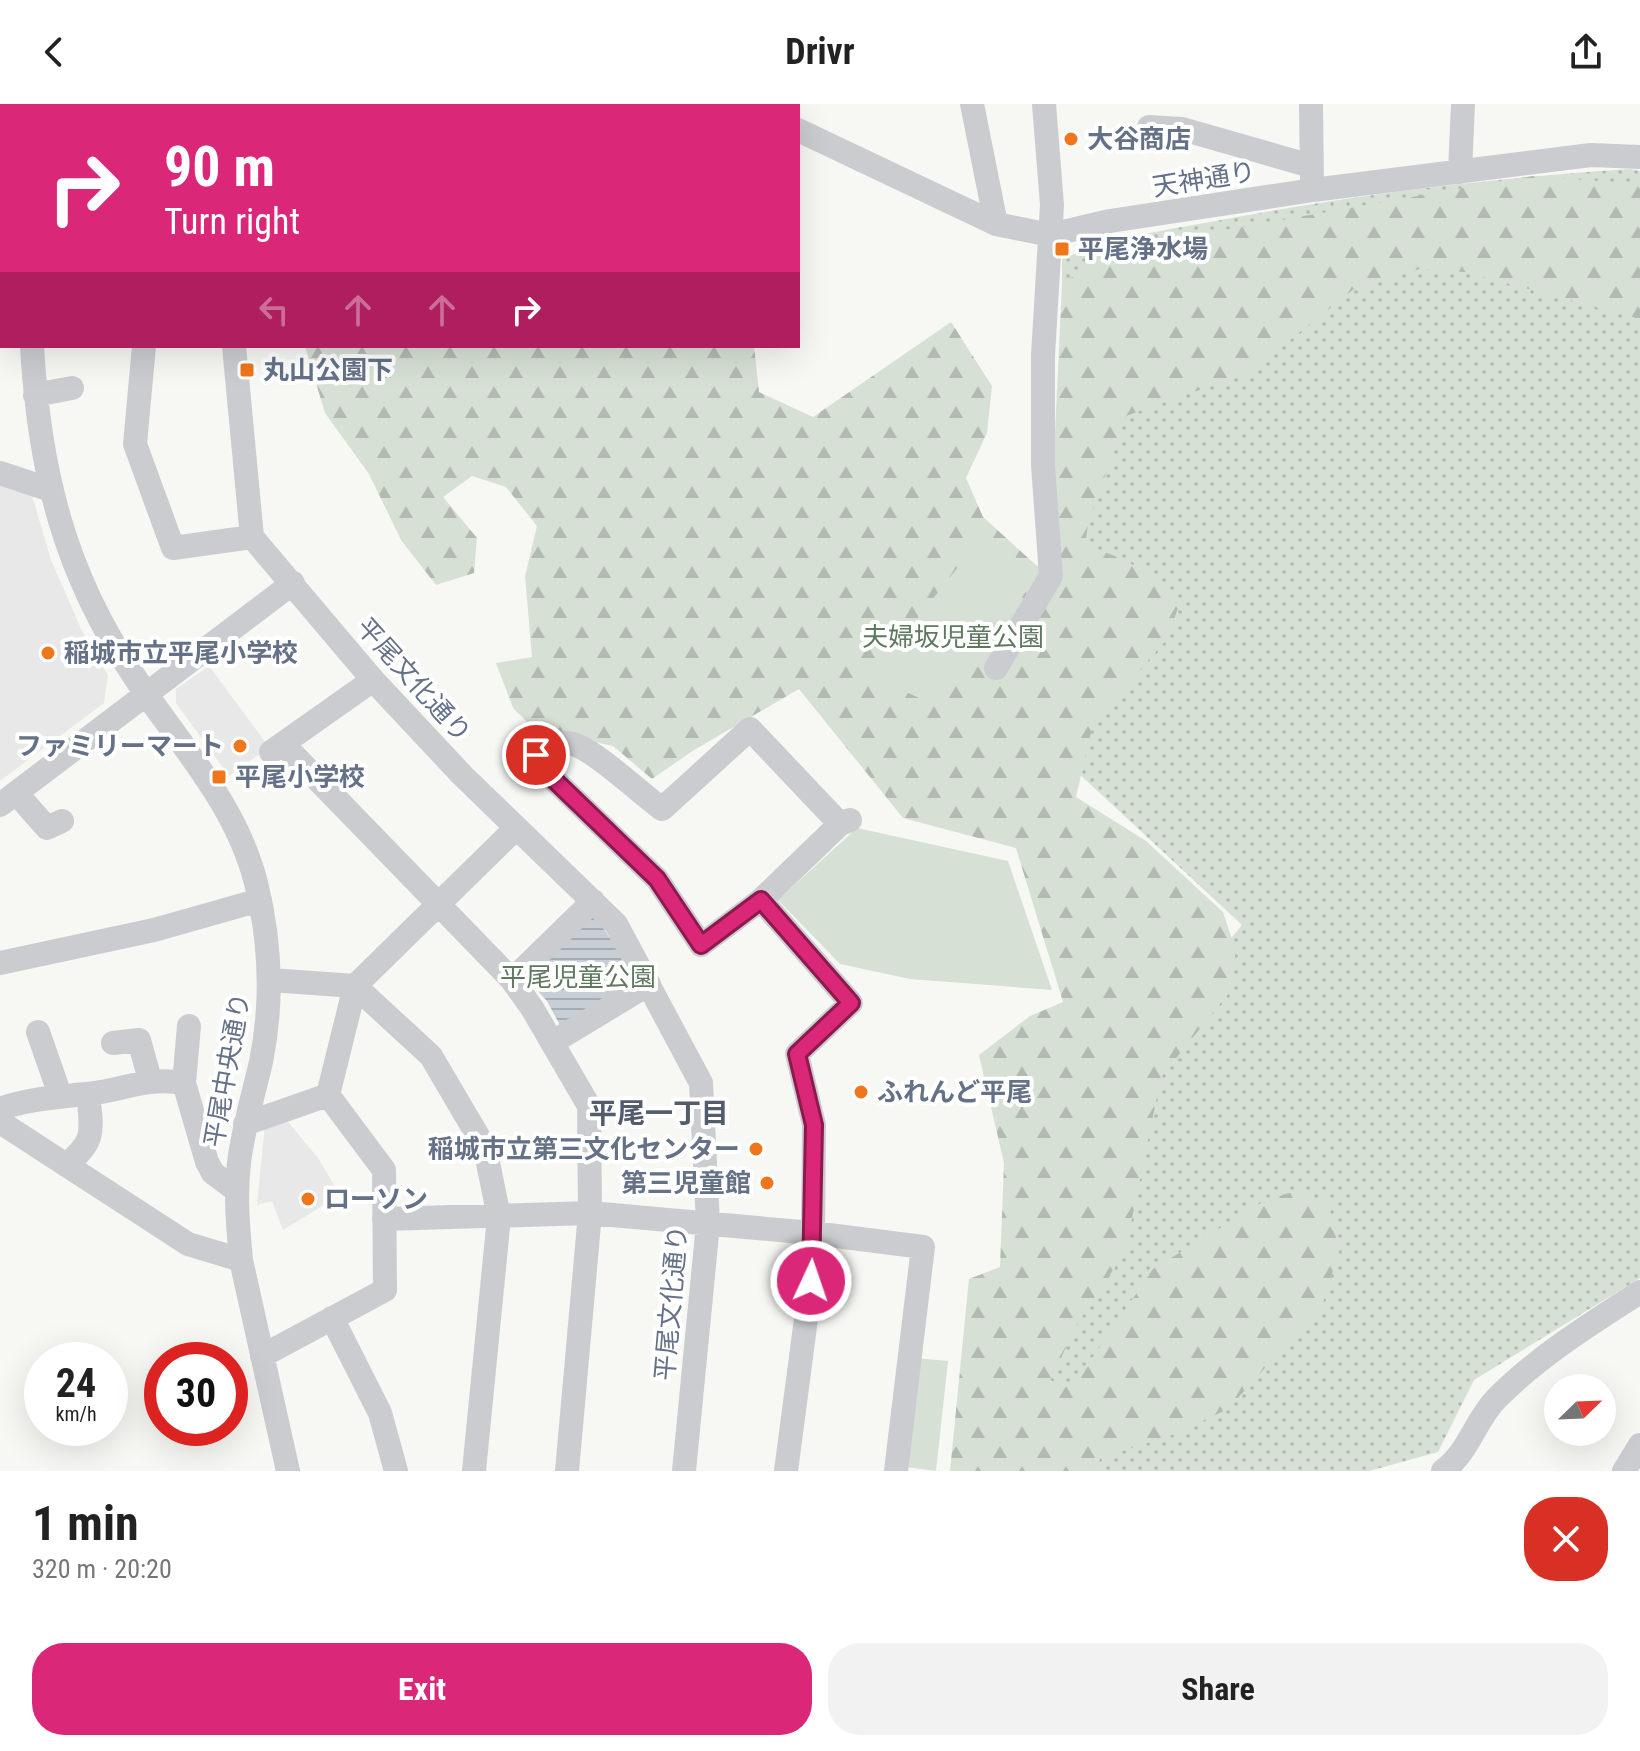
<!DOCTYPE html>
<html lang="en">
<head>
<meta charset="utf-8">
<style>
  body { margin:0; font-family:"Roboto Condensed","Noto Sans JP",sans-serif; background:#f2f2f2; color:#222; height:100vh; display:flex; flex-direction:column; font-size:30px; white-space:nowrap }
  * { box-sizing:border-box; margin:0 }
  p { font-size:26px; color:#767676 }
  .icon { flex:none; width:44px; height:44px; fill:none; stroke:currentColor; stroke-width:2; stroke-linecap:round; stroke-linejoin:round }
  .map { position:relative; height:1367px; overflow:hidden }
  .sheet { display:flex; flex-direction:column; background:#fff; flex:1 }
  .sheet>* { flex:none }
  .top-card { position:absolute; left:0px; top:0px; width:800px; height:244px; box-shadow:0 8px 32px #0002; background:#db2777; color:#fff; overflow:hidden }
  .needle { width:52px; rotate:67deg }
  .buttons { position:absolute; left:1544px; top:1270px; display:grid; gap:16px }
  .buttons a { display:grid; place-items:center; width:72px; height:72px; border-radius:50%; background:#fff; box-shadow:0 8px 32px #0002; font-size:40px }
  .speed { position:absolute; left:24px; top:1238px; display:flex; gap:16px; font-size:40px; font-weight:700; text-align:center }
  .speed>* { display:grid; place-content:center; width:104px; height:104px; border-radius:50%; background:#fff; box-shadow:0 8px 32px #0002; line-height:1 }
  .speed small { font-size:20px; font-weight:400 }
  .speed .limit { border:12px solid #d22; background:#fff; color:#111 }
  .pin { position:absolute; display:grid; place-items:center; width:68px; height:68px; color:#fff; margin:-34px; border:4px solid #fff; border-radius:50%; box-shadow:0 2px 8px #0007 }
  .me { position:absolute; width:88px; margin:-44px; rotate:3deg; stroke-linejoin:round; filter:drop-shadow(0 0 6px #0008) }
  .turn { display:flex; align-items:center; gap:28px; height:168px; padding:0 32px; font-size:36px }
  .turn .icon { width:104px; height:104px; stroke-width:2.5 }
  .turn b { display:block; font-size:56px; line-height:68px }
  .lanes { display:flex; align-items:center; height:76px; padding:0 32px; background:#0003; justify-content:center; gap:40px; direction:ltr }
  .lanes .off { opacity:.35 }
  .round { display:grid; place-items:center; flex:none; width:84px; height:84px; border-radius:32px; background:#f2f2f2 }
  .head { display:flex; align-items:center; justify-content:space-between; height:136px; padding:0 32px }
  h1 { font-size:48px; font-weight:700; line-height:60px }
  .action { display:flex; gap:16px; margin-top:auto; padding:16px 32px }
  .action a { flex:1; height:92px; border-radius:32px; background:#db2777; color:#fff; font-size:32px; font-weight:700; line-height:92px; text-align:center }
  .action a+a { background:#f2f2f2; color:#222 }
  header { display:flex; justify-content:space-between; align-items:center; height:104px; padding:0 32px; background:#fff; font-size:36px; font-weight:700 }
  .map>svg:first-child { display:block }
  .built { fill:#e7e8e7 }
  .grass { fill:url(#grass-dots) }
  .forest { fill:url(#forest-firs) }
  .park { fill:#d7e0d5 }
  .water { fill:url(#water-rules) }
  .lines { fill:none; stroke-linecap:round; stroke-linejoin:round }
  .minor { stroke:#caccd0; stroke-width:24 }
  .route-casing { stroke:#8e194d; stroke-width:20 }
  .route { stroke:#db2777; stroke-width:14 }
  .poi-dot { fill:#f0761b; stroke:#fff; stroke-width:3 }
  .labels { text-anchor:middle; stroke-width:8; stroke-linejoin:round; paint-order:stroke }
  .poi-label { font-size:26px; font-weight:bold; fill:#647187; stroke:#fff; text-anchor:start }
  .street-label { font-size:26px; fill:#647187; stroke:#fff }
  .park-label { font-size:26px; fill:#5f795f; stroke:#fff }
  .neighbourhood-label { font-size:28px; font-weight:bold; fill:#525c6c; stroke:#fff }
</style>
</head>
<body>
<header><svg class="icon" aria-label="back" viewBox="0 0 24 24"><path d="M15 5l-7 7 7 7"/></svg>Drivr<svg class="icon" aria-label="share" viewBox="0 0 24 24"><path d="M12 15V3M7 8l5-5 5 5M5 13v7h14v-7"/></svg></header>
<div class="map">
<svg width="1640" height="1367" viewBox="0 0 1640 1367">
  <defs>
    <pattern id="grass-dots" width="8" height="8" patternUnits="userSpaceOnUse" patternTransform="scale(2)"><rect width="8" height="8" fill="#d7e0d5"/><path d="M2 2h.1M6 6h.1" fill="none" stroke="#b2bab2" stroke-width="1.8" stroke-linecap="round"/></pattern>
    <pattern id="forest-firs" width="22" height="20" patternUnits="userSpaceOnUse" patternTransform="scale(2)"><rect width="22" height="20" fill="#d7e0d5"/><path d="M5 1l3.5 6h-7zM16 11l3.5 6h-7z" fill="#b2bab2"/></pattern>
    <pattern id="water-rules" width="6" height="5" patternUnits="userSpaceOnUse" patternTransform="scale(2)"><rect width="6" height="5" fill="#c7ced5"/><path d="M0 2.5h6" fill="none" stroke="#a5acb2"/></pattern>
  </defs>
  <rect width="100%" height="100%" fill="#f7f7f4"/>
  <path class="built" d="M0,378l31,10 20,68 31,71 26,44 -4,28 -104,78z
    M209,562l60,81 -40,29 -53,-73v-14z
    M284,1013l34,41 22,37 -57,35 -11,-29 -15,4 8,-81z"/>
  <path class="grass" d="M1631,65l9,2v1107l-166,102 -36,72 -69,19h-404l50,-268 227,-278 -167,-155 -12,-188 -1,-323c50,-22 105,-29 159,-39 136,-26 271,-42 410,-51z"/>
  <path class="forest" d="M1532,72l108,8v135l-175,-47 -45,-3 -66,20 -104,83 -124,44 -38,108 -3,21c46,16 61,23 94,60l-12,34 -74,85 -17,73 70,44 77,71 13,39 -8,43 -67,83 -36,175 -46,69 -29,59 21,9 82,-120 113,-69 30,-9 32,11 11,49 -16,52 -95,106 -53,25 -74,24 -9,13h-142l19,-192 31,-12 4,-104 -25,-108 51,-39 33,-14 -47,-154 -113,-30 -104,-129 -105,61 -42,29 -39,-33 -81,-19 -19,-19 -17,-45 36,-6 -7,-81 12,-50 -31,-39 -34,-11 -29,21 34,41 -3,35 -38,12 -35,-45 -32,-66 -44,-61 -20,-67h449l5,46 54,25 138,-95 41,64 -5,47 -21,45 17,39 54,49 12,-5 13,-277 49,-34z"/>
  <path class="park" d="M984,430l53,39 -54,89 -49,43 -62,-29z
    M857,724l151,33 44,129 -142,-11 -70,-15 -62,-64z
    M915,1254l33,3 -12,110 -37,-5z"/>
  <path class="water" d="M592,807l47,71 -77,47 -15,-28 -21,-23z"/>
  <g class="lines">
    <path class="minor" d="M213,0v2
      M328,0v2
      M518,0l3,2
      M727,0l7,2
      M972,0l24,120
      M1311,0l1,76
      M84,2l1,-2
      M467,2l1,-2
      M764,2l1,-2
      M1149,23l33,2 129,37
      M798,26l198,94 54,11 60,-14 203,-31 278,-35 49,2
      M1460,68l3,-68
      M0,123l2,1
      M32,242c7,123 32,227 102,330 44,67 102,127 122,207 15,60 17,119 5,179 -8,34 -18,67 -22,101 -4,32 -1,64 2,97l47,211
      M144,242l-9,98 38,104 79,-11
      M234,242l18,191 121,143 89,95 154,149 85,159 7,141 -24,247
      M35,291l37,-7
      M0,369l48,16
      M996,564l55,-92 -8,-111v-110l9,-150 -8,-101
      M283,640l229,236 20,28 57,98 1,107 -23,258
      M271,648l102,-72
      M17,690l30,34 15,-7
      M0,701l293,-222
      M840,720l-90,-95 -88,80c-22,-16 -63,-55 -86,-64 -12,-5 -32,0 -40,10l9,16 112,108 44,66 60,-45 79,-76 10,-4
      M761,796l90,103 -54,51 17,71 -1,108 -2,48 -25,190
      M0,859l154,-33 106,-30
      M270,876l85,6 76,70 54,92 14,69 -25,254
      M512,876l81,-79
      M189,922l-5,57 23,79 6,11 24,18
      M38,928l22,63
      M553,938l96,-58
      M113,939l26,-3 11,40
      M0,1005c26,-10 58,-12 86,-15 37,-3 59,-18 98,-11
      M0,1018l188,122 53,16
      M245,1020l83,-29
      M66,1061c30,-24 26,-34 22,-71
      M384,1115l206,-6 223,20 110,14 -27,224
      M332,1214l48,95 16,58
      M262,1252l123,-66 -1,-120 -56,-75 27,-109 161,-158
      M1443,1367c26,-19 32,-51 54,-73 42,-42 93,-74 143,-106
      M1624,1367l16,-26"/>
  </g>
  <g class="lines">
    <defs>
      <path id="route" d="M536,651l9,16 112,108 44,66 60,-45 90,103 -54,51 17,71 -3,156"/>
    </defs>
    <use href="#route" class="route-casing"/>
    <use href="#route" class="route"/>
  </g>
  <g class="poi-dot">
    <circle cx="1071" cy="35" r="8"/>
    <rect x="1054" y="137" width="16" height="16" rx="4"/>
    <rect x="239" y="258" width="16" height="16" rx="4"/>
    <circle cx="48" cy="549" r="8"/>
    <circle cx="240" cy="642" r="8"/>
    <rect x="211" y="665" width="16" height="16" rx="4"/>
    <circle cx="861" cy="988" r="8"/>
    <circle cx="756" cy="1045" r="8"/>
    <circle cx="767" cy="1079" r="8"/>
    <circle cx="308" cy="1095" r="8"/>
  </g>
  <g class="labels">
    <g class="poi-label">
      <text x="1087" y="44">大谷商店</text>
      <text x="1078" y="154">平尾浄水場</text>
      <text x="263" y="275">丸山公園下</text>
      <text x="64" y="558">稲城市立平尾小学校</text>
      <text x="224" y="651" text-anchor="end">ファミリーマート</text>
      <text x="235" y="682">平尾小学校</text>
      <text x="877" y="997">ふれんど平尾</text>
      <text x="740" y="1054" text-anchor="end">稲城市立第三文化センター</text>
      <text x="751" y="1088" text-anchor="end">第三児童館</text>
      <text x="324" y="1104">ローソン</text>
    </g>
    <g class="street-label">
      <text transform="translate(1204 75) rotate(-9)" y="9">天神通り</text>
      <text transform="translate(414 576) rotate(48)" y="9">平尾文化通り</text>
      <text transform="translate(227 966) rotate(-80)" y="9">平尾中央通り</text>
      <text transform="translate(671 1199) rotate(-85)" y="9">平尾文化通り</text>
    </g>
    <g class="park-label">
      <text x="953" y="542">夫婦坂児童公園</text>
      <text x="578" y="882">平尾児童公園</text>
    </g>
    <g class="neighbourhood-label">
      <text x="659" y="1019">平尾一丁目</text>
    </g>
  </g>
</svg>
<div class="buttons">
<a><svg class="needle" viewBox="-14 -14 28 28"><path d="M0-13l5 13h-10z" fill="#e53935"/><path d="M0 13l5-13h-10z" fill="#767676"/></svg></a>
</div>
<div class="speed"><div>24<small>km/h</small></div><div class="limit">30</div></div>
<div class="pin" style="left:536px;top:651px;background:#d93025"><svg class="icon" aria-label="arrive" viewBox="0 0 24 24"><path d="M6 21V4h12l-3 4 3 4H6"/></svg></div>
<svg class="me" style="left:811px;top:1177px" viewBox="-20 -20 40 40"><circle r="17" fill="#db2777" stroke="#fff" stroke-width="3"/><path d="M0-11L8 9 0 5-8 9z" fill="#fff"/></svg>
<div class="top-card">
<div class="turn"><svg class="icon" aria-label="right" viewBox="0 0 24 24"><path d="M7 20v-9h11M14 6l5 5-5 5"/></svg><div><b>90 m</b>Turn right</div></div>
<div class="lanes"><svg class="icon off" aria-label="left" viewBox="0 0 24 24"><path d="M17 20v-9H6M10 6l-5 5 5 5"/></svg><svg class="icon off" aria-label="ahead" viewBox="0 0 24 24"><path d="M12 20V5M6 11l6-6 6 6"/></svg><svg class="icon off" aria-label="ahead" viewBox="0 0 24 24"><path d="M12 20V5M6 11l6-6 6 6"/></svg><svg class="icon" aria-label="right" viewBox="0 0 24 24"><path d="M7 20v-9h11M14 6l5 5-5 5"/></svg></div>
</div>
</div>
<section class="sheet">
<div class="head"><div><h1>1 min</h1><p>320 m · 20:20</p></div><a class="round" style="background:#d93025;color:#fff"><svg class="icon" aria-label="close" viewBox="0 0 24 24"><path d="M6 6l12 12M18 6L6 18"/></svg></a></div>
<div class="action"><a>Exit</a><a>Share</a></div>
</section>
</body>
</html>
